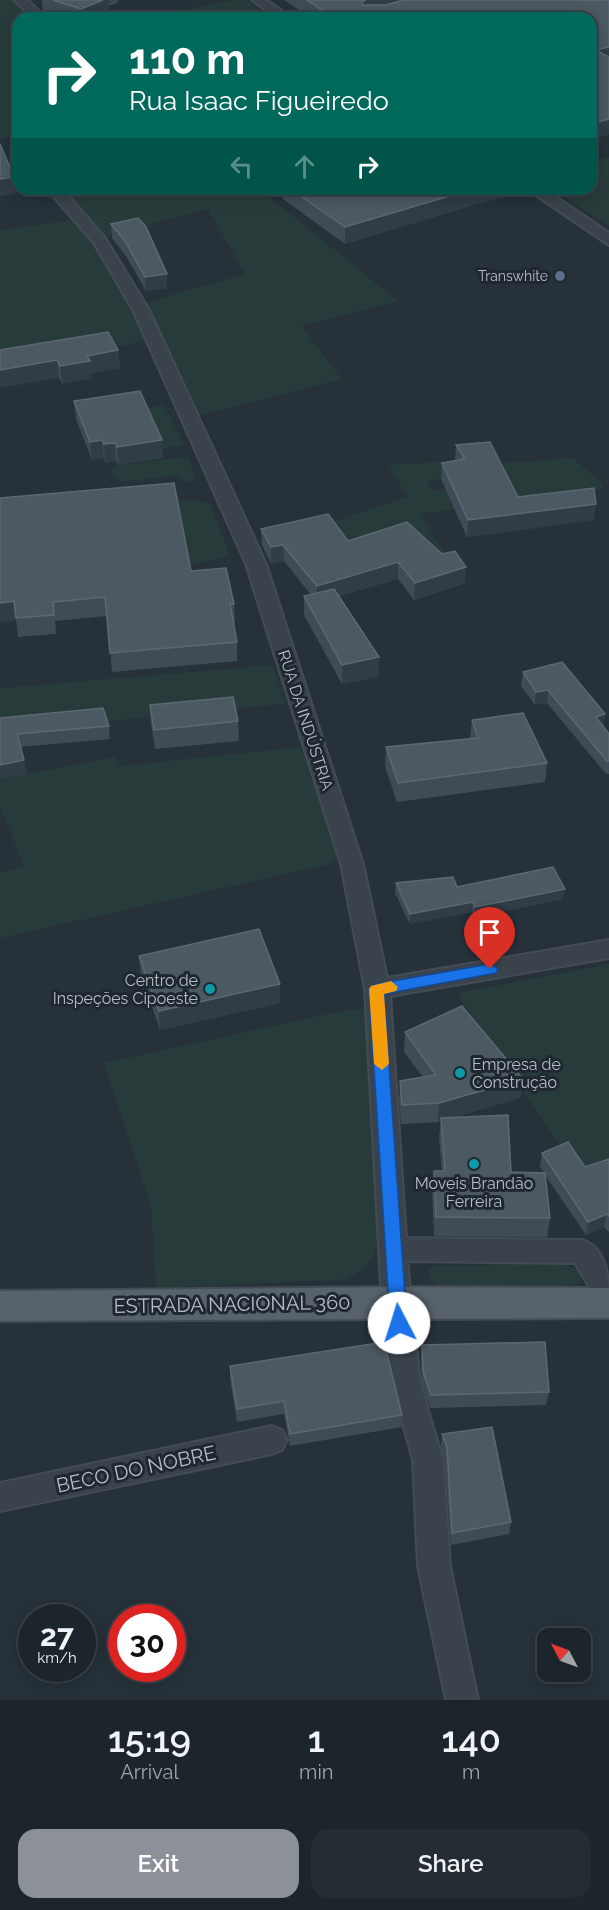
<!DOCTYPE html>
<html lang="en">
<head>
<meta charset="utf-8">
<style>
  body { margin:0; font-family:Raleway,sans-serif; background:#252d34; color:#f1f3f6; height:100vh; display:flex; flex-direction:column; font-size:22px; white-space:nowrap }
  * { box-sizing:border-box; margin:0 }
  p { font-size:20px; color:#a0a5a9 }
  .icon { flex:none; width:33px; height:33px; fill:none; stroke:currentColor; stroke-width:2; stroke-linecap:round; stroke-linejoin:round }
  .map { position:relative; height:1700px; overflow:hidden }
  .sheet { display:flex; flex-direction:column; background:#1c252c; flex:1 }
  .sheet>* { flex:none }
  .hud { position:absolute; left:12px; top:12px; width:585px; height:183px; border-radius:18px; box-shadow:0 3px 15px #0003,0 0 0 2px #3a4248; background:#00695c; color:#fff; overflow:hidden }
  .needle { width:39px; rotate:311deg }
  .buttons { position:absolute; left:537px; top:1628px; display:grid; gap:12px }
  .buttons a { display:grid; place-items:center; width:54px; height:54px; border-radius:12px; background:#1c252c; box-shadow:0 3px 15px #0003,0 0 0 2px #3a4248; font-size:30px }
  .speed { position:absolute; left:18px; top:1604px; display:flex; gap:12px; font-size:30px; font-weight:700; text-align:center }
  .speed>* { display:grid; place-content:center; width:78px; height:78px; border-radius:50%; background:#1c252c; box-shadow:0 3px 15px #0003,0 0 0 2px #3a4248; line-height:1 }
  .speed small { font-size:15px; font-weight:400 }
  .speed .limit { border:9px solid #d22; background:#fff; color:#111 }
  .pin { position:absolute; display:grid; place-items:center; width:51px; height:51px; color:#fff; margin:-62px -26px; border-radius:50% 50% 50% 0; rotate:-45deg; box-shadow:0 0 6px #0007 }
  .pin .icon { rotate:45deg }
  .me { position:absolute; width:66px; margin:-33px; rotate:355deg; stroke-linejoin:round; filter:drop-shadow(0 0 4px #0008) }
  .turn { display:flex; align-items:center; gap:21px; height:126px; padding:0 18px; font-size:27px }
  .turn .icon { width:78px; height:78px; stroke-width:2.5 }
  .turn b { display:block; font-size:42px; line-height:51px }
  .lanes { display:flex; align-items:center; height:57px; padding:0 18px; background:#0003; justify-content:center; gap:30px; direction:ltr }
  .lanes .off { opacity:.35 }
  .eta { display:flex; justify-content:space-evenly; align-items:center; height:102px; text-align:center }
  .eta b { font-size:36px; font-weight:600; line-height:42px }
  .cta { display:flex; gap:12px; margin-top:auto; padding:12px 18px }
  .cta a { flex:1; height:69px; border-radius:18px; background:#8c9099; color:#fff; font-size:24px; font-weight:600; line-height:69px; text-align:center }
  .cta a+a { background:#252d34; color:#f1f3f6 }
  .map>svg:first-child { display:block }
  .green { fill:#283b3b }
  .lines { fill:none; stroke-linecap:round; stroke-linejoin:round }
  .minor-casing { stroke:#434c54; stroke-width:4 }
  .major-casing { stroke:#434c54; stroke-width:4 }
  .minor { fill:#3a434b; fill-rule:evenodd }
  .major { fill:#58626a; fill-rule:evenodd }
  .wall { fill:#3f4c56 }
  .shaded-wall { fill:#303c46 }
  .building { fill:#4c5862; stroke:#5c6872; stroke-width:1.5 }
  .route { fill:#1a73e8; stroke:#114b97; stroke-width:1.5 }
  .slow { fill:#f59e0b }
  .service-dot { fill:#5c6f8a; stroke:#1f2830; stroke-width:2 }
  .culture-dot { fill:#0f9aa8; stroke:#1f2830; stroke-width:2 }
  .labels { text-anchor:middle; stroke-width:6; stroke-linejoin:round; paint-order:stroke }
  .far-poi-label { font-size:14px; fill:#b6bec6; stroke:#1f2830; text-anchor:end }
  .street-label { font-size:16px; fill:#b6bec6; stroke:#1f2830 }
  .poi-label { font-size:16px; fill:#b6bec6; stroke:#1f2830; text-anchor:end }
  .near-street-label { font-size:20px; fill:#b6bec6; stroke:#1f2830 }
</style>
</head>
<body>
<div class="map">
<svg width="609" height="1700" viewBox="0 0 609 1700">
  <rect width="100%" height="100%" fill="#26313a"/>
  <path class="green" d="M0,0h17l17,18h-16v118l-18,2z
    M233,0h13l26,18h-133z
    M609,157v69l-57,-37h39v-27z
    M63,189h196l139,112 -97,25 41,53 -148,38 -54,-113 105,-30 -37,-65 -106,28z
    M80,219l71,120 -42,10 -109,19v-138z
    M164,405l20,40 -25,4 -18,-40z
    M188,457l8,23 -13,2 -3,-7 -60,7 -10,-11 8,-6z
    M573,458l30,26v4l-12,5 -171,21 34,53 -113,-19 -79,-3 146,-48 -20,-32 67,-4 9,14 -37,6 5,10 68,-8 -8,-19z
    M194,499l17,6 19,51 -42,9 -13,-64z
    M273,665l13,39 -286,27v-43z
    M310,746l33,108 -17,11 -326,73v-65l24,-7 -24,-59v-28l115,-22 6,9z
    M609,964v207l-26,9 -126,-187z
    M374,1008l4,224c-3,28 -8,32 -31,47l-191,9 -5,-81 -47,-144 247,-54z
    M563,1263l16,8 3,8 -3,6 -131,3c-11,-3 -18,-5 -20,-17l5,-5z"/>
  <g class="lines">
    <defs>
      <path id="minor" d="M14,0h13l20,18h-13z
        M79,0h38c-7,6 -31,6 -38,0z
        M252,0h14l26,18h-15z
        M47,189h15l43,49 44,72 117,254 97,300 24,114 222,-38v18l-219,38 16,242 177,2c26,10 26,42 26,66l-10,-4 -24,-39 -168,-2 13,123 23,76 7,106 28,134h-32l-28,-134 -5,-106 -21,-76 -10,-82 -17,-313 -24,-125 -95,-300 -113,-254 -39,-67z
        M527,189h17l65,44v12z
        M272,1426l10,4 5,10 -5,10 -10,4 -272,57v-28z"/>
      <path id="major" d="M396,1287l213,1v30l-609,3v-30z"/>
    </defs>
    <use href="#minor" class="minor-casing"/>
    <use href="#major" class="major-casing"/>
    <use href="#minor" class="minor"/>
    <use href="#major" class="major"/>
  </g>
  <path class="wall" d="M42,0h66l1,13 -12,5h-35l-19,-7z
    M284,0h325v134l-18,5v-121h-280z
    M283,189h227v5l-165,50 -62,-45z
    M111,224l56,64 -21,3 -20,-35 -14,-18z
    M0,350h118l2,18 -29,5v5l-29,6 -3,-6z
    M74,401l89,57 -45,7 -2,-4 -11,2 -1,-5 -12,2 -16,-41z
    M456,445l62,52 76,23 -127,17 -26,-58 1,-16 13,-3z
    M0,498l191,73 43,33 1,19h-2l4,19v19l-125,11 -5,-56 -52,5 1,13 -38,3 -2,-17 -16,2z
    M261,529l87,12 117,42 -51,17 -16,-21 -59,17 40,61v19l-37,8 -38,-69v-19l7,-1 -27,-34 -13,3 -9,-19z
    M523,672l80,54 6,8v40h-3l-59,-71 -12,2 -14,-19z
    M150,705l88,16 1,20 -84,8 -4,-25z
    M0,718l109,8 1,13 -90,8 4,13 2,14 -26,5z
    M472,720l75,43 -2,19 -148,20 -12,-36 1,-19 84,-8z
    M396,883l61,4 106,12 -88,18 -3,-5 -62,12 -15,-31z
    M139,956l141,28v19l-120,27 -19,-55z
    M405,1032l118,47 -3,19 -65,19 56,55 33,1 -4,-6 2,-14 43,14 24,-8v73l-5,-5 -18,8 -41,-60 5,43 -3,19 -113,-1 -2,-46 2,-19h8l-3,-34 2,-15 -40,2 -2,-24 1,-19 23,-4 -19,-25z
    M422,1345l127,47 -3,13 -116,3 -8,-24 -1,-26z
    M230,1366l172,49v12l-112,19 -6,-32 -47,8 -7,-43z
    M442,1434l69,88 -2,12 -58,11 -6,-85 -4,-14z"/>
  <path class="shaded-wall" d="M103,0h5l1,13 -12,5h-16v-9z
    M366,0h55l-59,16v-11l1,-4z
    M609,47v15l-13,-12z
    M609,119v15l-18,5v-15z
    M14,177l2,17 -16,2v-17z
    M473,189h37v5l-165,50v-17z
    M167,274v14l-21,3 -1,-14z
    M118,350l2,18 -29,5v5l-29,6 -2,-18 27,-10z
    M57,360l2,18 -59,10v-18z
    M102,440l2,18 -12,2 -2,-18z
    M162,440l1,18 -45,7 -1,-18z
    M115,443l1,18 -11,2 -1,-19z
    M596,504l-2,16 -127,17 1,-17z
    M283,545l1,16 -13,3v-17z
    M398,562v17l-81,23v-16z
    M466,567l-1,16 -51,17 1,-17z
    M14,601l2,19 -16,2v-19z
    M379,657v19l-37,8v-19z
    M548,690l-1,13 -12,2 1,-13z
    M605,714l-2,14 -7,-11z
    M24,760l2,14 -26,5v-14z
    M565,889l-2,10 -88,18v-10z
    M473,902l-1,10 -62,12v-10z
    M280,984v19l-120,27 -1,-19z
    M523,1079l-3,19 -79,23v-3v4h-3l1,-19z
    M607,1214l-3,13 -18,8 2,-13z"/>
  <path class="building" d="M53,0h50l-22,9z
    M307,0h59l-3,1 -1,4h24l17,-5h206v47l-13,3 13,7v62l-18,5v-106h-257z
    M0,144l14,33 -14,2z
    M291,189h182l-128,38z
    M138,218l8,9 21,47 -22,3 -20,-36 -14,-17z
    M108,332l10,18 -31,6 3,5 -30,5 -3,-6 -57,10v-20z
    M140,391l22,49 -45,7 -2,-4 -11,1 -2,-4 -12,2 -16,-41z
    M490,442l28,55 76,-9 2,16 -128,16 -26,-57 23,-4 -9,-14z
    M174,483l17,88 35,-3 8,36h-4l7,38 -127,11 -5,-56 -52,5 1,13 -38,3 -2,-17 -14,2v-105z
    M328,514l20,27 59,-19 35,32 13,-3 11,16 -51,16 -17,-21 -81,24 -34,-41 -12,2 -10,-18z
    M334,589l45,68 -37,8 -38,-69z
    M562,662l43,52 -9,3 13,17v27h-2l-59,-71 -12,2 -13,-20z
    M233,697l5,24 -84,9 -4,-25z
    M103,708l6,18 -92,8 7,26 -24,5v-47z
    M523,713l24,50 -149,20 -12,-36 92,-9 -6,-18z
    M553,867l12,22 -90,18 -2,-5 -63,12 -14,-31 57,-6 4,10z
    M259,929l21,55 -121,27 -20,-55z
    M462,1006l61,73 -84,24 -37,2 -2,-24 36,-6 -31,-43z
    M508,1115l3,57 34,1 5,45 -114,-1 -2,-46h11l-4,-53z
    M568,1142l17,25 24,-8v57l-2,-2 -19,8 -46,-69z
    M384,1342l18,73 -112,19 -6,-33 -47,8 -7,-43z
    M545,1342l4,50 -118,3 -8,-24 -1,-26z
    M492,1427l19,95 -59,11 -5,-86 -5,-13z"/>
  <path class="route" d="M490,964l8,5 -2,4 -112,21 23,329 -2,5 -6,2 -6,-2 -3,-5 -21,-334 7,-5z"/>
  <path class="slow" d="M391,981l7,6 -2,4 -12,3 5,70 -7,6 -8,-6 -5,-75 2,-3z"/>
  <circle class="service-dot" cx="560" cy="276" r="6"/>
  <g class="culture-dot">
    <circle cx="210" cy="989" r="6"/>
    <circle cx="460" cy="1073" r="6"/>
    <circle cx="474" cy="1164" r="6"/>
  </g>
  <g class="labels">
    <g class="far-poi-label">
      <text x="548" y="281">Transwhite</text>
    </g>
    <g class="street-label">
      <text transform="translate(306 720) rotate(72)" y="6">RUA DA INDÚSTRIA</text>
    </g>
    <g class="poi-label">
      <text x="198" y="986">Centro de<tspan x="198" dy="18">Inspeções Cipoeste</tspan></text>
      <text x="472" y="1070" text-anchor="start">Empresa de<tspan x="472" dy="18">Construção</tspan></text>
      <text x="474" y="1189" text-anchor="middle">Moveis Brandão<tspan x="474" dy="18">Ferreira</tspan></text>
    </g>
    <g class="near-street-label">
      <text transform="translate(232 1304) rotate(-1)" y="7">ESTRADA NACIONAL 360</text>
      <text transform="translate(136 1469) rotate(-12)" y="7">BECO DO NOBRE</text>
    </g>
  </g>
</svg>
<div class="buttons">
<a><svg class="needle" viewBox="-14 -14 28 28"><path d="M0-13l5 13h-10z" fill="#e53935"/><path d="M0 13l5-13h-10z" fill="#a0a5a9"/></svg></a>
</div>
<div class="speed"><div>27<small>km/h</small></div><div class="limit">30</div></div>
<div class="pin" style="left:490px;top:969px;background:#d93025"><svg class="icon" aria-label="arrive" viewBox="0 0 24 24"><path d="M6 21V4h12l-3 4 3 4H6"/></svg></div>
<svg class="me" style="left:399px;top:1323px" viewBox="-20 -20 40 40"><circle r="19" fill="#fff"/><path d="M0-13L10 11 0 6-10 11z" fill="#1a73e8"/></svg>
<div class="hud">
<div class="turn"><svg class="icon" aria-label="right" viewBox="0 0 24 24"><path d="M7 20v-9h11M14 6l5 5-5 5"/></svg><div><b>110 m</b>Rua Isaac Figueiredo</div></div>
<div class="lanes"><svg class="icon off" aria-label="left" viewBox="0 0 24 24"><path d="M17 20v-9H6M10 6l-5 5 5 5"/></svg><svg class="icon off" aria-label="ahead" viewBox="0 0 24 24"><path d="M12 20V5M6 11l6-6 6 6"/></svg><svg class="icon" aria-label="right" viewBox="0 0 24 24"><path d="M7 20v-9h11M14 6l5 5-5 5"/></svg></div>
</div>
</div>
<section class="sheet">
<div class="eta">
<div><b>15:19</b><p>Arrival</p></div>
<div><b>1</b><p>min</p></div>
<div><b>140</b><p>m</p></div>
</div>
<div class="cta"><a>Exit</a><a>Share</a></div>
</section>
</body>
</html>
